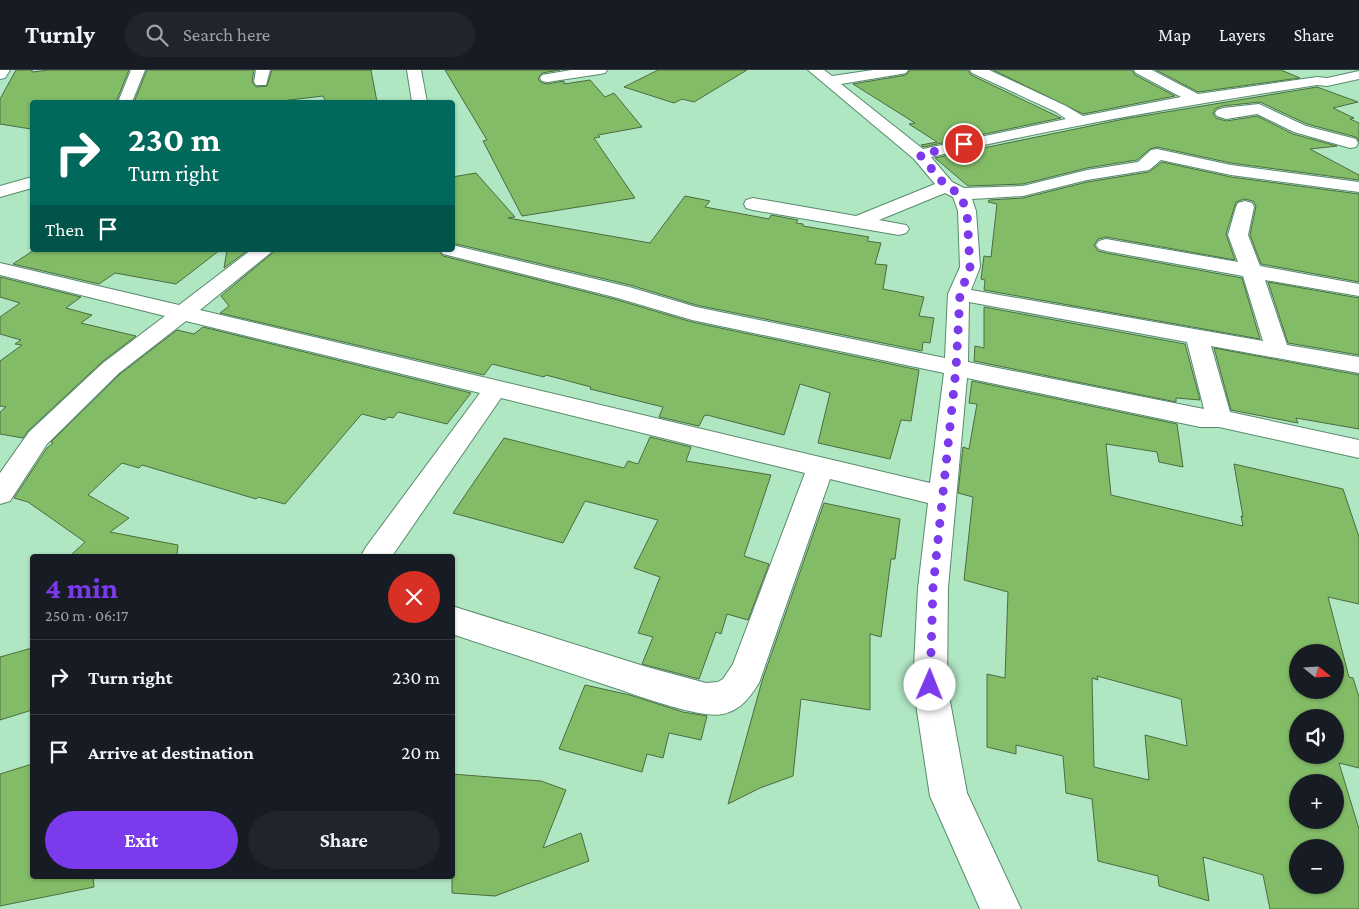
<!DOCTYPE html>
<html lang="en">
<head>
<meta charset="utf-8">
<style>
  body { margin:0; font-family:"Crimson Pro",serif; background:#20242c; color:#f1f3f6; height:100vh; display:flex; flex-direction:column; font-size:19px; white-space:nowrap }
  * { box-sizing:border-box; margin:0 }
  p { font-size:16px; color:#9ea1a6 }
  .icon { flex:none; width:28px; height:28px; fill:none; stroke:currentColor; stroke-width:2; stroke-linecap:round; stroke-linejoin:round }
  .map { position:relative; flex:1; overflow:hidden }
  .side { position:absolute; left:30px; top:484px; width:425px; height:325px; display:flex; flex-direction:column; background:#171b24; border-radius:5px; box-shadow:0 1px 4px #0004 }
  .side>* { flex:none }
  .banner { position:absolute; left:30px; top:30px; width:425px; height:152px; border-radius:5px; box-shadow:0 1px 4px #0004; background:#00695c; color:#fff; overflow:hidden }
  .needle { width:32px; rotate:108deg }
  .buttons { position:absolute; left:1289px; top:574px; display:grid; gap:10px }
  .buttons a { display:grid; place-items:center; width:55px; height:55px; border-radius:50%; background:#171b24; box-shadow:0 1px 4px #0004; font-size:25px }
  .pin { position:absolute; display:grid; place-items:center; width:42px; height:42px; color:#fff; margin:-21px; border:2px solid #fff; border-radius:50%; box-shadow:0 1px 5px #0007 }
  .me { position:absolute; width:55px; margin:-28px; rotate:1deg; stroke-linejoin:round; filter:drop-shadow(0 0 4px #0008) }
  .turn { display:flex; align-items:center; gap:18px; height:105px; padding:0 15px; font-size:22px }
  .turn .icon { width:65px; height:65px; stroke-width:2.5 }
  .turn b { display:block; font-size:35px; line-height:42px }
  .then { display:flex; align-items:center; height:48px; padding:0 15px; background:#0003; gap:10px; font-size:19px }
  .round { display:grid; place-items:center; flex:none; width:52px; height:52px; border-radius:26px; background:#20242c }
  .summary { display:flex; align-items:center; justify-content:space-between; height:85px; padding:0 15px }
  h1 { font-size:30px; font-weight:700; line-height:38px; color:#7c3aed }
  .button { display:flex; gap:10px; margin-top:auto; padding:10px 15px }
  .button a { flex:1; height:58px; border-radius:30px; background:#7c3aed; color:#fff; font-size:20px; font-weight:700; line-height:58px; text-align:center }
  .button a+a { background:#20242c; color:#f1f3f6 }
  ul { padding:0; list-style:none }
  li { display:flex; align-items:center; gap:15px; height:75px; padding:0 15px; border-top:1px solid #363941 }
  li div { flex:1 }
  li b { display:block; font-size:19px }
  li em { font-style:normal }
  header { display:flex; align-items:center; gap:30px; box-sizing:border-box; height:70px; padding:0 25px; background:#171b24; border-bottom:1px solid #363941 }
  header strong { font-size:24px }
  nav { display:flex; gap:28px; margin-inline-start:auto; font-size:18px }
  .search { width:350px; height:45px; background:#20242c; display:flex; align-items:center; gap:12px; box-sizing:border-box; padding:0 18px; border-radius:28px; color:#9ea1a6; font-size:19px }
  .map>svg:first-child { display:block }
  .building { fill:#83bc67; stroke:#4e6b40; fill-rule:evenodd }
  .lines { fill:none; stroke-linecap:round; stroke-linejoin:round }
  .minor-casing { stroke:#578b6b; stroke-width:2 }
  .minor { fill:#fff; fill-rule:evenodd }
  .route { stroke:#7c3aed; stroke-width:9; stroke-dasharray:0 16.2 }
</style>
</head>
<body>
<header>
<strong>Turnly</strong>
<div class="search"><svg class="icon" aria-label="search" viewBox="0 0 24 24"><circle cx="10" cy="10" r="6"/><path d="M15 15l6 6"/></svg>Search here</div>
<nav><a>Map</a><a>Layers</a><a>Share</a></nav>
</header>
<div class="map">
<svg width="1359" height="839" viewBox="0 0 1359 839">
  <rect width="100%" height="100%" fill="#b0e7c3"/>
  <path class="building" d="M16,0h16v2l18,-2h79l-13,32h-84l-1,27 -31,-5v-25z
    M147,0h107l-2,12 4,5 11,-1 5,-16h99l6,32h-51l-3,-6 -50,6h-139z
    M445,0h115l-18,3 -4,6 4,4 5,1 17,-3v3l26,-4 15,17 9,-4 28,34 -44,8 2,2 -6,1 41,60 -113,18 -39,-75 4,-1z
    M658,0h89l-53,32 -12,-3 -8,4 -50,-16z
    M910,0h58l3,5 90,43 -138,29 -2,-2 16,-3 -28,-18 6,-1 -62,-39 53,-9z
    M993,0h139l3,5 40,21 -92,18z
    M1156,0h125l19,8 -102,14z
    M1317,17l41,15 -25,6 21,10 -4,1 9,4v18l-3,-4 -49,-13 -47,-22 -38,4 -7,3 -2,5 3,4 10,3 31,-5 36,18 44,12 -27,3 49,26v5l-128,-17 -74,-16 -7,2 -13,11 -50,8 -64,16 -55,2 -33,-28 189,-39z
    M1162,92l69,15 128,17v88l-98,-18 -11,-29 6,-29 -3,-5 -9,-2 -8,3 -10,32 9,26 -129,-23 -8,2 -4,6 4,6 8,2 136,25 18,61 -276,-49 1,-10 -4,-1 3,-23 7,1 6,-53 -9,-2 1,-2 34,-2 64,-16 62,-10z
    M476,103l39,44 -7,1 142,25 35,-47 25,5 -5,6 64,12 2,-4 27,5 -2,3 7,1v2l66,11 -2,4 14,2 -6,21 12,1 -4,24 41,8 -5,19 15,2 -4,25 -7,-1 -1,9 -226,-46 -66,-20 -178,-42v-66z
    M34,180h186l-44,34 -61,-11 -16,11 -86,-20z
    M227,180h21l-24,18z
    M276,180h162l5,6 171,43 78,23 227,48 -8,51 -10,-1 -11,39 -72,-16 12,-50 -30,-9 -16,51 -77,-20 -3,1 -5,10 -40,-9 4,-10 -73,-18 1,-2 -45,-12 -2,2 -52,-13 -8,11 -264,-62 9,-7 -8,-10z
    M0,207l81,20 -15,11 26,7 -11,8 55,13 -34,26 -74,69 -5,7 -23,-4v-22l6,-5 -6,-1v-45l22,-16 -7,-1 6,-4 -21,-6v-17l20,-14 -20,-6z
    M1268,212l91,16v57l-71,-12z
    M984,237l201,37 15,56 -24,-2v4l-202,-41 1,-15 9,2z
    M203,257l268,66 -24,31 -49,-12 -5,6 -5,-1 -3,3 -23,-6 -2,2 -75,88 -27,-7 -2,2 -114,-34 -3,3 -17,-5 -34,32 41,23 -19,14 68,13 -1,11h-107l15,-14 -57,-40 -14,-4 33,-50 6,-5 -2,-1 69,-68 57,-44 17,4z
    M1214,278l145,27v54l-63,-11 2,5 -67,-13z
    M972,311l205,43 6,43 -24,-5 -2,-10 -51,-8 5,51 132,31 -2,-10 2,1 -9,-53 109,25 16,48v67l-31,-7 21,80 4,1 6,19v71l-20,-5 20,66v80h-89l-7,-34 -60,-18 6,44 -50,-15 -1,-10 -60,-15 -6,-62 -26,-6 -3,-37 -47,-11v9l-29,-7v-73l18,4 3,-86 -44,-12 9,-83 -15,-4 5,-46 6,2 8,-45 -8,-1zM1298,582h37v38h-37zM1097,606l84,23 6,47 -42,-11 4,45 -55,-13 -2,-89 6,2zM1298,648h37v37h-37zM1298,712h37v38h-37zM1298,778h37v37h-37z
    M650,367l41,10 -5,14 85,14 -27,81 25,8 -21,56 -21,-6 -6,20 -5,-2 -17,47 -57,-15 11,-27 -15,-4 22,-56 -26,-9 24,-48 -73,-19 -22,42 -110,-30 51,-75 120,30 4,-7 10,3z
    M824,433l76,16 -5,40h-4l-10,78 -11,-3v76l-69,-11 -8,77 -33,12 -32,16 34,-123z
    M32,578v62l-32,10v-63z
    M585,615l45,10 53,17 24,4 -6,24 -32,-7 -6,25 -16,-4 -5,18 -83,-23z
    M32,694v112h61l1,11 -94,19v-132z
    M452,704l89,7 25,9 -23,58 38,-15 8,28 -94,35 -43,-3z"/>
  <g class="lines">
    <defs>
      <path id="minor" d="M0,0h10l-5,8 -5,1z
        M131,0h14l-13,32h-14z
        M256,0h14l-4,15h-10l-2,-3z
        M407,0h14l6,32h-15z
        M571,0h36l-2,3 -5,1 -53,8 -5,-1 -2,-3 2,-3z
        M808,0h16l8,6 41,-6h35l-2,3 -5,1 -60,10 82,65 143,-30 -10,-7 -84,-39 -2,-3h19l77,36 17,10 98,-19 -45,-24 -2,-3h18l46,24 119,-17 10,1 32,-7v8l-32,7 -10,-1c-130,20 -258,42 -386,72l21,25 12,6 59,-2 64,-16 51,-8 13,-12 6,-1 74,16 128,17v10l-128,-17 -70,-15 -12,10 -62,10 -64,16 -51,3 4,12 4,56 -9,23 292,51 -20,-65 -137,-25 -7,-2 -3,-4 3,-4 7,-2 132,23 -10,-27 8,-28 2,-4 7,-2 7,2 2,4 -6,28 12,31 99,18v12l-94,-16 22,65 72,12v16l-148,-27 19,66 129,28v18l-140,-31h-19l-233,-49 -19,210 -1,97 20,108 54,116h-41l-50,-113 -17,-111 5,-97 10,-85 -98,-24 -71,204c-9,14 -18,27 -36,31 -24,5 -86,-19 -111,-27 -53,-18 -106,-35 -160,-53v-28l195,61 59,16 12,-1 5,-3 10,-15 72,-191 -304,-75 -109,158h-31l5,-9 114,-154 -294,-72 -67,52 -72,71 -37,57 -10,3v-31l29,-41 74,-69 62,-47 -165,-41v-12l179,42 72,-55h23l-74,60 730,173 14,-110 -252,-53 -78,-23 -171,-43 -3,-4h12v-5l177,42 67,20 249,51 3,-64 12,-27 -2,-56 -5,-14 -8,-4 -66,27 27,5 3,4 -3,4 -7,2 -146,-25 -7,-2 -2,-4 2,-4 7,-2 103,18 79,-32 -21,-25zM969,232l218,40 17,67 -236,-47z
        M1259,34l47,22 50,13 2,4 -2,4 -6,1 -56,-16 -37,-18 -31,5 -9,-3 -2,-3 2,-3 6,-2z
        M32,107v11l-32,9v-11z"/>
    </defs>
    <use href="#minor" class="minor-casing"/>
    <use href="#minor" class="minor"/>
  </g>
  <g class="lines">
    <path class="route" d="M930,615l3,-97 23,-219 4,-75 10,-26 -3,-56 -7,-18 -14,-8 -26,-31 44,-11"/>
  </g>
</svg>
<div class="buttons">
<a><svg class="needle" viewBox="-14 -14 28 28"><path d="M0-13l5 13h-10z" fill="#e53935"/><path d="M0 13l5-13h-10z" fill="#9ea1a6"/></svg></a>
<a><svg class="icon" aria-label="sound" viewBox="0 0 24 24"><path d="M4 9h4l5-4v14l-5-4H4zM17 9q2 3 0 6"/></svg></a>
<a>+</a>
<a>−</a>
</div>
<div class="pin" style="left:964px;top:74px;background:#d93025"><svg class="icon" aria-label="arrive" viewBox="0 0 24 24"><path d="M6 21V4h12l-3 4 3 4H6"/></svg></div>
<svg class="me" style="left:930px;top:615px" viewBox="-20 -20 40 40"><circle r="19" fill="#fff"/><path d="M0-13L10 11 0 6-10 11z" fill="#7c3aed"/></svg>
<div class="banner">
<div class="turn"><svg class="icon" aria-label="right" viewBox="0 0 24 24"><path d="M7 20v-9h11M14 6l5 5-5 5"/></svg><div><b>230 m</b>Turn right</div></div>
<div class="then">Then<svg class="icon" aria-label="arrive" viewBox="0 0 24 24"><path d="M6 21V4h12l-3 4 3 4H6"/></svg></div>
</div>
<section class="side">
<div class="summary"><div><h1>4 min</h1><p>250 m · 06:17</p></div><a class="round" style="background:#d93025;color:#fff"><svg class="icon" aria-label="close" viewBox="0 0 24 24"><path d="M6 6l12 12M18 6L6 18"/></svg></a></div>
<ul>
<li><svg class="icon" aria-label="right" viewBox="0 0 24 24"><path d="M7 20v-9h11M14 6l5 5-5 5"/></svg><div><b>Turn right</b></div><em>230 m</em></li>
<li><svg class="icon" aria-label="arrive" viewBox="0 0 24 24"><path d="M6 21V4h12l-3 4 3 4H6"/></svg><div><b>Arrive at destination</b></div><em>20 m</em></li>
</ul>
<div class="button"><a>Exit</a><a>Share</a></div>
</section>
</div>
</body>
</html>
